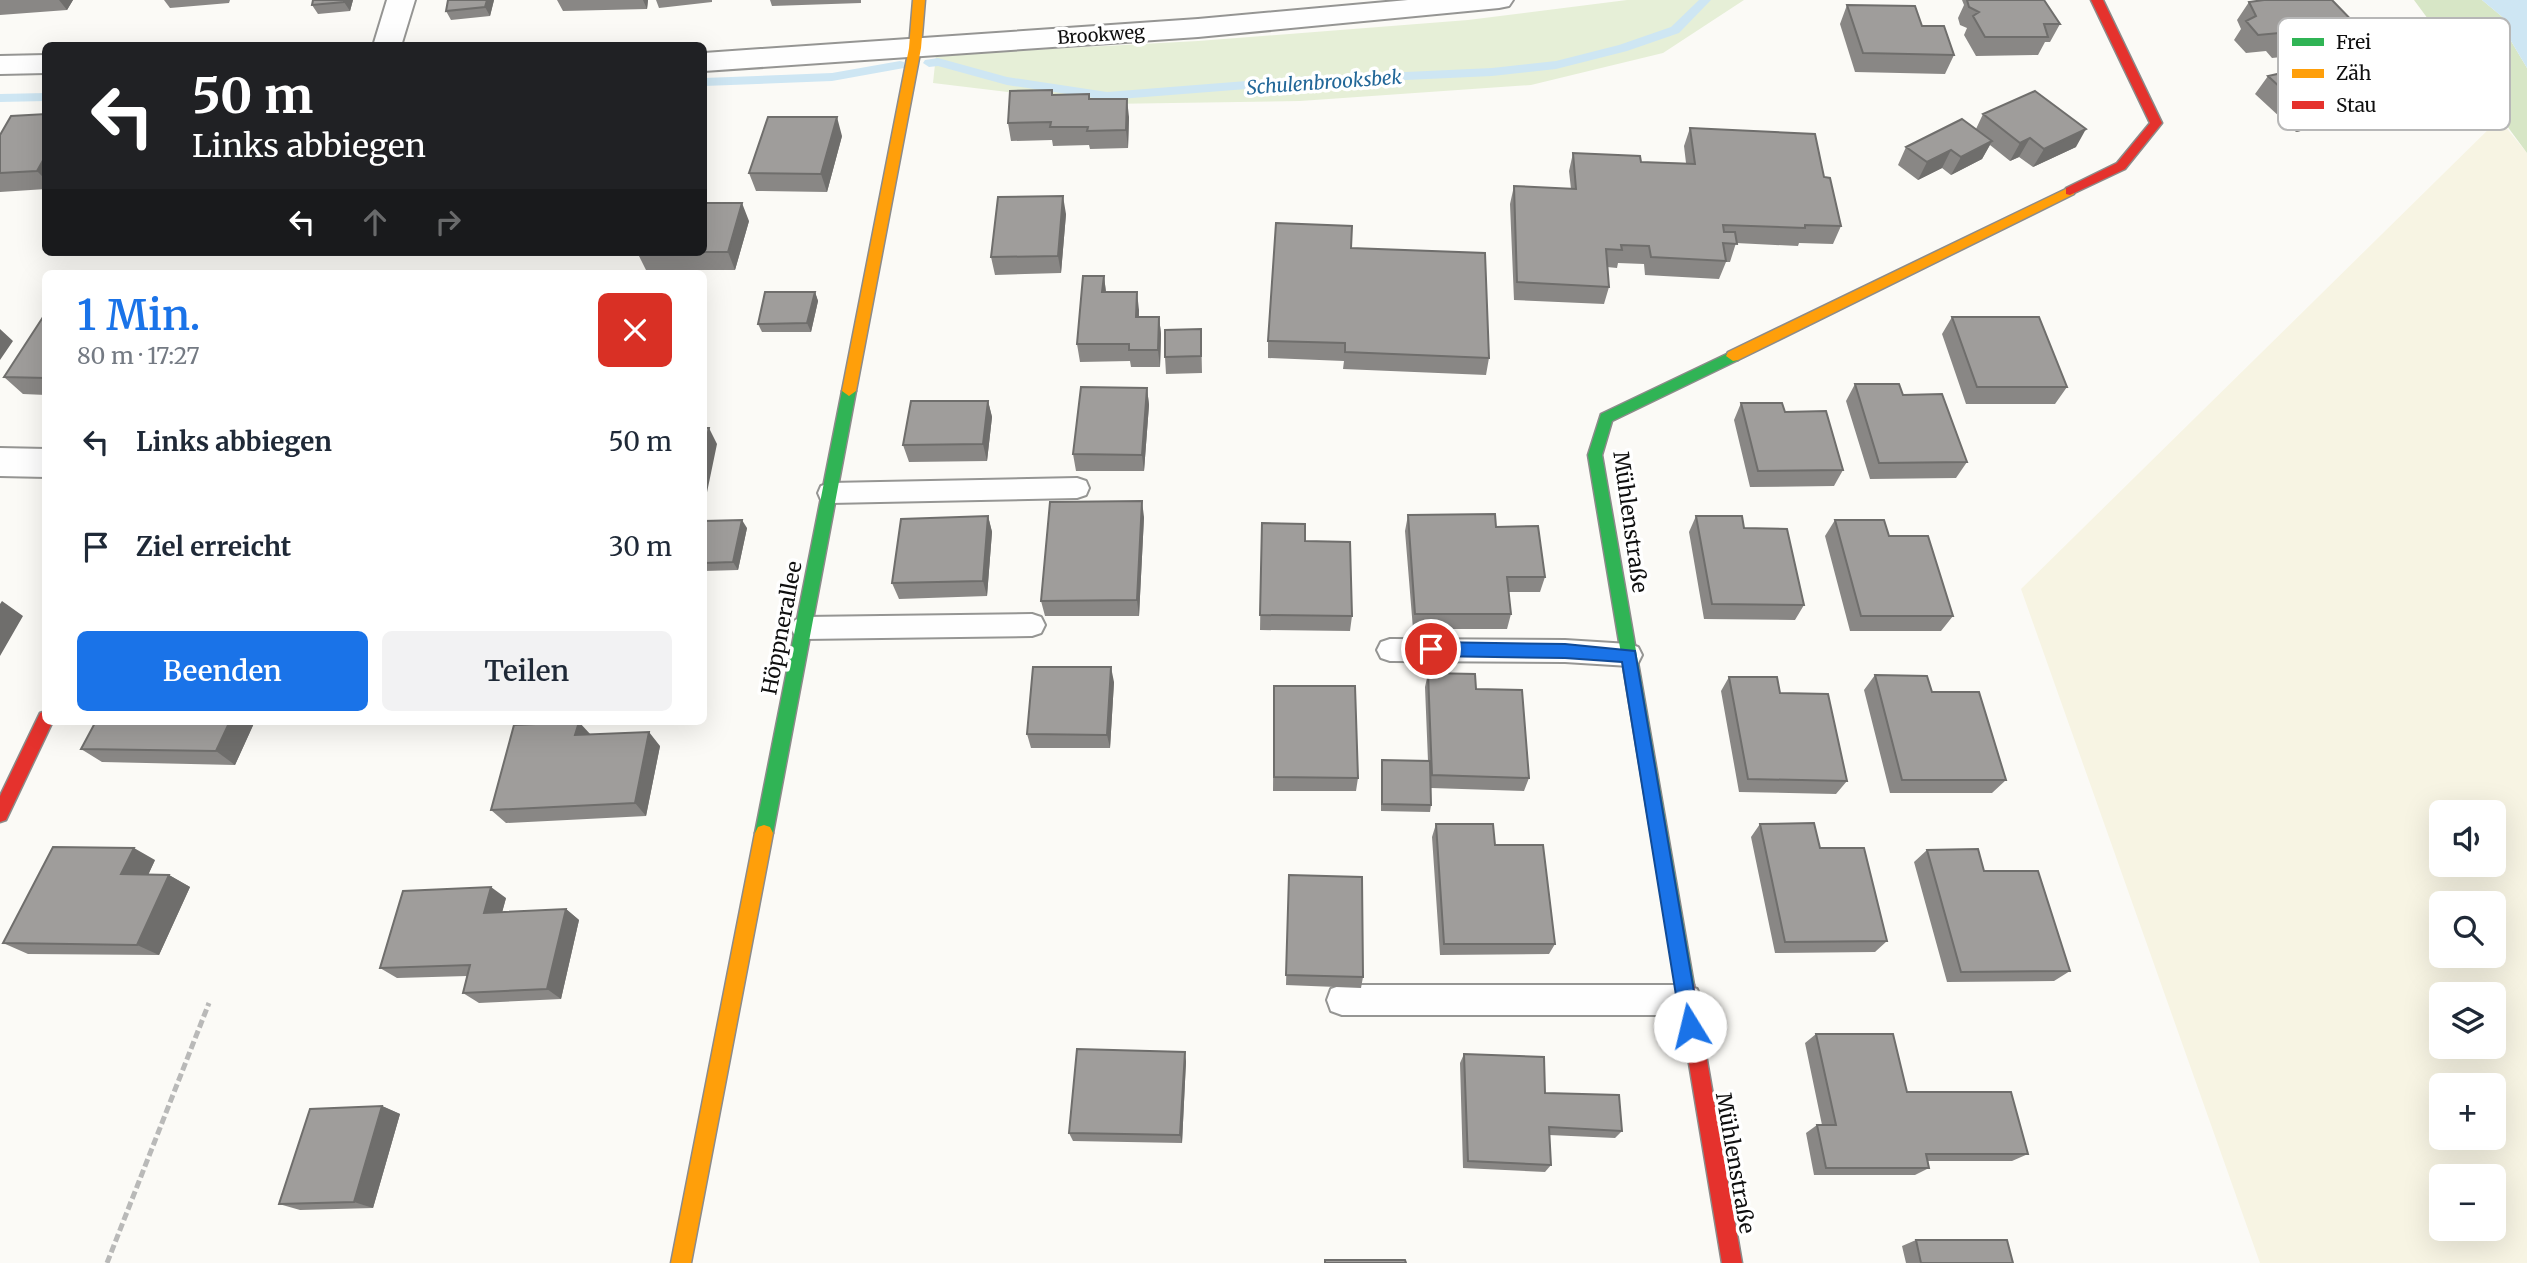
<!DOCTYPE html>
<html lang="de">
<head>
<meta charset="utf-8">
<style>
  body { margin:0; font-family:Merriweather,serif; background:#f2f2f3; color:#1f2937; height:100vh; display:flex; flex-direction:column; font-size:26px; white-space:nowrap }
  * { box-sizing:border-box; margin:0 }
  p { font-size:23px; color:#747a83 }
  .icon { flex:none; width:38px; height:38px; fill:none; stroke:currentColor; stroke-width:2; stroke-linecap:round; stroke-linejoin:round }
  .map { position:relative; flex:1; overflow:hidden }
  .side { position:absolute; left:42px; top:270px; width:665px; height:455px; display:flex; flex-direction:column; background:#fff; border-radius:10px; box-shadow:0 7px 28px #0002 }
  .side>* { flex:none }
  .guide { position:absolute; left:42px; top:42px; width:665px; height:214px; border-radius:10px; box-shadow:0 7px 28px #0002; background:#202124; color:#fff; overflow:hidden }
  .fabs { position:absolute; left:2429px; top:800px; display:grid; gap:14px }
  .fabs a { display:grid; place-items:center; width:77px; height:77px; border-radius:10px; background:#fff; box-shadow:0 7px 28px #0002; font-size:35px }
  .pin { position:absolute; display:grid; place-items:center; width:60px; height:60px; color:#fff; margin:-30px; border:4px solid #fff; border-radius:50%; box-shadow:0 2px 7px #0007 }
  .me { position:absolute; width:77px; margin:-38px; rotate:351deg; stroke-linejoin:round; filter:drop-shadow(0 0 5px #0008) }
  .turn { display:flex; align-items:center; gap:24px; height:147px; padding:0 35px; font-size:32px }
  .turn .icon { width:91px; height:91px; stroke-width:2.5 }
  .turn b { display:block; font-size:49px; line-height:60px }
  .lanes { display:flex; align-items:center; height:66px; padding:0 35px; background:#0003; justify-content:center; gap:35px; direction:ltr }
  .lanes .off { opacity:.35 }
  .round { display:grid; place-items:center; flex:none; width:74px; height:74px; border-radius:10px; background:#f2f2f3 }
  .summary { display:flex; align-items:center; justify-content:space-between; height:119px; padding:0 35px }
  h1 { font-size:42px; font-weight:600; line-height:52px; color:#1a73e8 }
  .cta { display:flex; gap:14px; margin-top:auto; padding:14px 35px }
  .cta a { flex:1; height:80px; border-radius:10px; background:#1a73e8; color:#fff; font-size:28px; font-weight:600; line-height:80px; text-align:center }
  .cta a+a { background:#f2f2f3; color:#1f2937 }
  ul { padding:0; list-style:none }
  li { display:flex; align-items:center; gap:21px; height:105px; padding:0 35px }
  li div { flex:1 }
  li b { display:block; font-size:26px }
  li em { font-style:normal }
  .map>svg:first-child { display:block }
  .farmland { fill:#f7f4e3; fill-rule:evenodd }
  .green { fill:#e6efd7 }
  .forest { fill:#d7e6c6 }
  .water { fill:#cee6f3 }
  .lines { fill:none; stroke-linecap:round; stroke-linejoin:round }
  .stream { fill:#cee6f3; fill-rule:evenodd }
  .lane-casing { stroke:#959593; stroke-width:4 }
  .street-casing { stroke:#959593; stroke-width:4 }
  .fast-casing { stroke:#8c8b8a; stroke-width:3 }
  .slow-casing { stroke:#8c8b8a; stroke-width:3 }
  .jam-casing { stroke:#8c8b8a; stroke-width:3 }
  .path { stroke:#b9b9b8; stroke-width:5; stroke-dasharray:8 3.5; stroke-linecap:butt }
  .lane { fill:#fefefe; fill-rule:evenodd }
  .street { fill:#fefefe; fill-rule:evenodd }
  .fast { fill:#30b455; fill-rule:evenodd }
  .slow { fill:#ff9f0a; fill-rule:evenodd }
  .jam { fill:#e5322d; fill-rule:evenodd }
  .wall { fill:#898785 }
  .shaded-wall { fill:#6f6e6c }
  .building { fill:#9f9d9b; stroke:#6f6e6c; stroke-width:2 }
  .route { fill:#1a73e8; stroke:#114b97; stroke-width:2 }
  .labels { text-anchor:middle; stroke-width:7; stroke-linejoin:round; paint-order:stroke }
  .far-street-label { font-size:18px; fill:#0f0f0f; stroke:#fff }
  .far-water-label { font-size:19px; font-style:italic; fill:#226798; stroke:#fff }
  .street-label { font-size:21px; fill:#0f0f0f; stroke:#fff }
  .key { fill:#fff; stroke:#b7b7b7; stroke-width:2 }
  .key-label { font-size:19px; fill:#0f0f0f }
</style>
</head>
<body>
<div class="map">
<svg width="2527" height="1263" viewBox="0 0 2527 1263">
  <rect width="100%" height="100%" fill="#fbfaf6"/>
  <path class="farmland" d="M2499,119l28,34v1110h-267l-239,-674zM2441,812h53v52h-53zM2441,903h53v53h-53zM2441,994h53v52h-53zM2441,1085h53v53h-53zM2441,1176h53v52h-53z"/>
  <path class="green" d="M1627,0h117l-81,53 -132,32 -231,16 -194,3 -173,-21 3,-28 262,-14 270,-21z"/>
  <path class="forest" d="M2414,0h68l24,20 5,21 16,27v85z"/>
  <path class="water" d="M2482,0h45v68l-16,-27 -5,-21z"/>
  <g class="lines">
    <path class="stream" d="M1699,0h12l-32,33 -52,18 -71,18 -64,7 -194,9 -191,15 -100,-15 -69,-19 -9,1 -6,-4 2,-3 13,-2 69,19 100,15 191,-15 194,-9 64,-7 63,-16 52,-18z
      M900,61l4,1v6l-72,13 -128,5v-8l128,-5z
      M46,93v8l-46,1v-8z"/>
    <defs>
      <path id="lane" d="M1077,478l9,3 3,7 -3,7 -9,3 -247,5 -9,-3 -3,-7 3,-7 9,-3z
        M1032,614l9,3 4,8 -4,8 -9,3 -228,3 -9,-3 -4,-8 4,-8 9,-3z
        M1390,639l175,1 64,4 9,3 4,8 -4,8 -9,3 -64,-4 -175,-1 -9,-3 -4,-8 4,-8z
        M1342,985h344l11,4 4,11 -4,11 -11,4h-344l-11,-4 -4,-11 4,-11z"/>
      <path id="street" d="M387,0h28l-14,46h-28z
        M1408,0h105l-4,6 -10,2 -301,29 -494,34v-18l494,-34z
        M46,55v18l-46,1v-18z
        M0,448l46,1v28l-46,-1z"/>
      <path id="fast" d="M1733,351l7,5 -2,4 -126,61 -10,34 92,530 -3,6 -6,3 -6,-3 -3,-6 -88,-530 13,-41z
        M849,386l7,5 -83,442 -3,6 -6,2 -6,-2 -3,-6 87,-442z"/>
      <path id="slow" d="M913,0h12l-4,48 -65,343 -7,5 -7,-5 67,-343z
        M2070,187l4,1v6l-336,166 -5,1 -7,-5 2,-4z
        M764,825l6,2 3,6 -82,430h-20l84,-430 3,-6z"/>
      <path id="jam" d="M2091,0h12l59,123 -37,46 -55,26 -4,-1v-6l51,-25 33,-40z
        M46,711v10h7l-47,99 -6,2v-26l40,-83z
        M1685,976l6,3 3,6 48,278h-20l-46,-278 3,-6z"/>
    </defs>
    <use href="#lane" class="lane-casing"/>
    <use href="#street" class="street-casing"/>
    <use href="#fast" class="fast-casing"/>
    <use href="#slow" class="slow-casing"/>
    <use href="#jam" class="jam-casing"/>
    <path class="path" d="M107,1263l102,-260"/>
    <use href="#lane" class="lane"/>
    <use href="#street" class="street"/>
    <use href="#fast" class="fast"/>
    <use href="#slow" class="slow"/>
    <use href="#jam" class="jam"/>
  </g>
  <path class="wall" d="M0,0h73l-6,10 -67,5z
    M164,0h66l-1,3 -59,5z
    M313,0h40l-3,11 -32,3 -6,-9z
    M448,0h46l-4,16 -39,4 -5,-9z
    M557,0h91l-1,9 -84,2z
    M656,0h56v2l-53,6z
    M770,0h91v3l-89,3z
    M1962,0h82l16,24 -10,18h-5l-7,13 -62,1 -12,-21 3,-7 -7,-3 -2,-7 6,-13z
    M2249,2l113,29 -14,19 -76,8 -6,-7 -20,2 -12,-13 7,-11 -4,-9z
    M1847,5l75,21 32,29 -9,19 -90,-2 -15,-48z
    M2268,76l130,18 -15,19 -87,19 -41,-38z
    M1089,94v5l40,18 -1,31 -38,1 -1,-4 -36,1 -1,-6 -41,1 -3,-18 45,-28z
    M46,114v75l-46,3v-57z
    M1983,114l93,33 -43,20 -14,-10 -9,4 -20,-16 -8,14 -31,16 -9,-7 -24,12 -20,-15 8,-18 70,-18z
    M1690,128l134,49 17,49 -8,18 -34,-1 -1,3 -62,-3 -6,19h-4l-7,17 -74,-4 -1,-11 -26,-1 -1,5 -10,-1 2,20 -5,17 -90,-4 -4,-96 4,-18 57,3 -2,-18 4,-18 68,9 45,1 -2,-17z
    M842,136l-15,56 -71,-1 -7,-18z
    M1066,214l-5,59 -66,2 -4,-18z
    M749,221l-14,49h-89l-9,-18z
    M1351,248l138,110 -3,17 -143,-6 1,-8 -76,-3v-17z
    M1104,276l2,16 33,18v7h20l2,17 -1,33h-29l-1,-6 -50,1 -3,-18z
    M815,292l3,9 -7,31h-49l-4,-8z
    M45,314l1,81 -23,-1 -19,-17z
    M1952,317l115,70 -12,17h-89l-24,-70z
    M1201,329l1,44 -36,1 -1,-17z
    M1855,384l48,11 64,67 -11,16 -86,1 -24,-78z
    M1147,388l2,17 -5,66h-68l-3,-17z
    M988,401l4,16 -5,44 -78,1 -6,-17z
    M1741,403l44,9 58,58 -9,16 -84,1 -16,-67z
    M1408,515l137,62 -5,15h-32l3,22 -4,15h-94l-8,-98z
    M988,516l4,16 -5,64 -88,3 -7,-16z
    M1696,516l48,12 60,77 -9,15 -91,-1 -15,-87z
    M1144,517l-5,99h-94l-4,-15z
    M1835,520l118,96 -12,15h-91l-25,-95z
    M704,521l43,7 -9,42 -34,1z
    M1262,523l43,18 47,75 -2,15 -90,-1z
    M1428,673l48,16 53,89 -5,13 -93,-3v17l-1,7 -49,-1v-44l1,-7 46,1 -3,-74z
    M1875,675l57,17 74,88 -14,13h-102l-26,-103z
    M1729,677l51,16 67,88 -11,13 -97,-2 -18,-101z
    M1114,682l-4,66h-79l-4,-14z
    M1274,686l84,92 -2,13h-83z
    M96,721h159l-20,44 -133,-3 -21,-13z
    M590,735l70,11 -14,70 -140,7 -15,-13z
    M1436,824l59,21 60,99 -6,10 -109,1 -8,-118z
    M1760,824l60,24 67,93 -12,11 -100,1 -24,-116z
    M1927,850l57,21 86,100 -16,10 -107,1 -33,-120z
    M155,860l-7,15h21l21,12 -31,68 -131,-1 -25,-11z
    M1289,875l74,102 -2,11 -75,-3z
    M506,898l-4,14 64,-3 13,11 -18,79 -82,4 -16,-10 4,-17 -70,2 -17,-10z
    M1816,1034l91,58 121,62 -16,7h-84l1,7 -14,7h-101l-8,-42 11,-8h5l-17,-82z
    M1464,1054l81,39 77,38 -7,7 -66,-3 2,30 -6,7 -82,-4 -3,-105z
    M1186,1061l-4,82 -109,-2 -4,-8z
    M382,1106l18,8 -27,94 -73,2 -21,-6z
    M1916,1240l97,23h-107l-4,-17z"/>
  <path class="shaded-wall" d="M59,0h14l-6,10z
    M344,0h9l-3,11 -6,-9z
    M487,0h7l-4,16 -5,-9z
    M643,0h5l-1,9z
    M2398,94l-15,19 -87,19 13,-18z
    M1127,99l2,18 -1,31 -2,-18z
    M837,117l5,19 -15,56 -6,-18z
    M2086,129l-10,18 -43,20 11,-18z
    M2030,138l-11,19 -9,4 10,-18z
    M1992,141l-10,18 -31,16 10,-18z
    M1951,150l-9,18 -24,12 9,-18z
    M46,155v25l-9,-9z
    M1063,196l3,18 -5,59 -3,-17z
    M742,203l7,18 -14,49 -7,-18z
    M1104,276l2,17 -4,-1z
    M815,292l3,9 -7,31 -4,-9z
    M1137,292l2,18 -1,24 -2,-17z
    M1159,317l2,17 -1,33 -2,-17z
    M0,329l13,12 -13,19z
    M1147,388l2,17 -5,66 -2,-16z
    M988,401l4,16 -5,44 -4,-17z
    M709,428l8,16 -12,58 -1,-3v-49z
    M1142,501l2,16 -5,99 -2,-16z
    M988,516l4,16 -5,64 -4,-15z
    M742,520l5,8 -9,42 -5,-8z
    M2,601l21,15 -23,40v-52z
    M1111,667l3,15 -4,66 -3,-13z
    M230,721h25l-20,44 -19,-14z
    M579,722l12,13h-16z
    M649,732l11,14 -14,70 -11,-13z
    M134,848l21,12 -12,26 -22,-12z
    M169,875l21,12 -31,68 -22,-10z
    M491,887l15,11 -7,26 -15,-11z
    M566,909l13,11 -18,79 -14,-10z
    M1185,1052l1,9 -4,82 -2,-8z
    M382,1106l18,8 -27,94 -19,-6z"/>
  <path class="building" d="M313,0h31v2l-32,3z
    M448,0h39l-2,7 -39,4z
    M1967,0h77l16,24h-16l4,13h-63l-12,-21 6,-4 -10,-5z
    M2264,0h68l30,31 -77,9 -6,-7 -21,2 -12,-14 10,-5 -7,-14z
    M1847,5l68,1 7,20h22l10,29 -91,-2z
    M2355,57l43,37 -89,20 -41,-38z
    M1052,90v5l37,-1v5h38l-1,31 -39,1 1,-4h-38l1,-5 -43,1 2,-32z
    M2035,91l51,38 -42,20 -14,-11 -10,5 -37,-29z
    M46,114v41l-9,16 -37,2v-38l11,-19z
    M768,117h69l-16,57 -72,-1z
    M1962,119l30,22 -31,16 -10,-7 -24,12 -21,-15z
    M1690,128l125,6 9,43 6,1 11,48 -36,-1v3l-82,-3 1,7h11l2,12 -14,-1 3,18 -75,-4 -2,-11 -28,-1 1,5 -16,-1 3,38 -92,-5 -3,-96 62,3 -3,-36 67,3 1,6 54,2z
    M1063,196l-5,60 -67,1 7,-60z
    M704,203h38l-14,49h-79h55z
    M1276,223l76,3 -1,22 134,5 4,105 -144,-6v-9l-77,-2z
    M1083,276h21l-2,16h35l-1,25h23l-1,33h-29v-6h-52z
    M765,292h50l-8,31 -49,1z
    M45,314l1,64 -42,-1z
    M1952,317h87l28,70h-90z
    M1201,329v27l-36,1v-27z
    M1855,384h44l4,11 39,-1 25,68 -88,1z
    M1081,387l66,1 -5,67 -69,-1z
    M911,401h77l-5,43 -80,1z
    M1741,403h41l3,9 41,-1 17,59 -85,1z
    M704,428h5l-5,22z
    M1142,501l-5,99 -96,1 9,-99z
    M1495,514l1,13 42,-1 7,51h-38l4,37h-96l-7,-99z
    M988,516l-5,65 -91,2 9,-64z
    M1696,516h46l2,12 43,1 17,76 -92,-1z
    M742,520l-9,42 -29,1v-42z
    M1835,520h49l5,16h39l25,80h-92z
    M1262,523l43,1v17l45,1 2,74 -92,-1z
    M1033,667h78l-4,68 -80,-1z
    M1428,673l47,1 1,15 46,1 7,88 -97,-3z
    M1875,675l52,1 5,16h47l27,88h-104z
    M1729,677h48l3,16 48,1 19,87 -99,-2z
    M1274,686h81l3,92 -84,-1z
    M96,721h134l-14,30 -135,-2z
    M579,722l-4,13 74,-3 -14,71 -144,7 23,-85z
    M1382,760l48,1 1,44 -49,-1z
    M1814,823l6,25h44l23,93 -102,1 -25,-118z
    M1436,824h57l2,21h48l12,99h-111z
    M53,847l81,1 -13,26 48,1 -32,70 -134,-2z
    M1978,849l6,22h54l32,100 -109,1 -34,-122z
    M1289,875l73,2 1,100 -77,-2z
    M491,887l-7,26 82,-4 -19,80 -84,4 7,-28 -90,3 23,-77z
    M1816,1034h77l14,58h104l17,62h-102l3,14h-103l-9,-43h19z
    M1077,1049l108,3 -5,83 -111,-2z
    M1464,1054l80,3 1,36 74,2 3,36 -73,-4 2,38 -83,-4z
    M382,1106l-28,96 -75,2 31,-95z
    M1916,1240h91l6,23h-92z
    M1325,1260h80l1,3h-81z"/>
  <path class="route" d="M1431,642l134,2 70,7 65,375 -3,7 -7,3 -6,-3 -3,-7 -59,-364 -57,-4 -134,-2 -5,-2 -3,-5 3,-5z"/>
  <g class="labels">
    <g class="far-street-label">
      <text transform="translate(1101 35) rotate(-4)" y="6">Brookweg</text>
    </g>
    <g class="far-water-label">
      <text transform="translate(1324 82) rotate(-4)" y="7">Schulenbrooksbek</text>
    </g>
    <g class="street-label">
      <text transform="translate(1630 522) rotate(82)" y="7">Mühlenstraße</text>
      <text transform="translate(782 628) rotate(-79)" y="7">Höppnerallee</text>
      <text transform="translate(1735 1163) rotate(80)" y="7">Mühlenstraße</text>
    </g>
  </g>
  <rect x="2278" y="18" width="232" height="112" rx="10" class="key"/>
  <rect x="2292" y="38" width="32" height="8" fill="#30b455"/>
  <rect x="2292" y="69" width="32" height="9" fill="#ff9f0a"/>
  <rect x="2292" y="101" width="32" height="8" fill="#e5322d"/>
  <g class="key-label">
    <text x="2336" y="49">Frei</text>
    <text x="2336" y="80">Zäh</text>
    <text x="2336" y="112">Stau</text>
  </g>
</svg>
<div class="fabs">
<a><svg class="icon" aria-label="sound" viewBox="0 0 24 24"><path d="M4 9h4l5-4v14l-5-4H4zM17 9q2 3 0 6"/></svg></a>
<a><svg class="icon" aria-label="search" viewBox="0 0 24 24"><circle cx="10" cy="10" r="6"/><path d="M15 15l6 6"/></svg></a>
<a><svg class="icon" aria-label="layers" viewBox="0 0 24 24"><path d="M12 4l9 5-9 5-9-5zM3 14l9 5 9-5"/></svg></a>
<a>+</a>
<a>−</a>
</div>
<div class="pin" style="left:1431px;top:649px;background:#d93025"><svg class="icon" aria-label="arrive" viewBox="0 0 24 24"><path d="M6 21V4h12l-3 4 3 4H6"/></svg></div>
<svg class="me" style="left:1690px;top:1026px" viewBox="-20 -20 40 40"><circle r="19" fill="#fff"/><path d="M0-13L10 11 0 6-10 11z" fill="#1a73e8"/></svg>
<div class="guide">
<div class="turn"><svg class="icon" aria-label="left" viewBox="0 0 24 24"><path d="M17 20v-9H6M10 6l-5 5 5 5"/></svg><div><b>50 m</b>Links abbiegen</div></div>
<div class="lanes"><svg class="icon" aria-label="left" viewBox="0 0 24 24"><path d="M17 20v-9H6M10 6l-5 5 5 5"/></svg><svg class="icon off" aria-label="ahead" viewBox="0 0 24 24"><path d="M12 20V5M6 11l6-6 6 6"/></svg><svg class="icon off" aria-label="right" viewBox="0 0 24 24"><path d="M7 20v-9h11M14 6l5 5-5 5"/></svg></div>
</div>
<section class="side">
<div class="summary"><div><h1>1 Min.</h1><p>80 m · 17:27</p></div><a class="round" style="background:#d93025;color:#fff"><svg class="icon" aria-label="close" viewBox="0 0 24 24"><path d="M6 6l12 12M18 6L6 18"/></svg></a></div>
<ul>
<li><svg class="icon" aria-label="left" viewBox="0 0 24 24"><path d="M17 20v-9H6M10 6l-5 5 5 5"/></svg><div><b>Links abbiegen</b></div><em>50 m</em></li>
<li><svg class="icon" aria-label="arrive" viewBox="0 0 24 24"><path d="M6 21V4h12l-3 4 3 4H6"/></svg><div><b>Ziel erreicht</b></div><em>30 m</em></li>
</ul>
<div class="cta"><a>Beenden</a><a>Teilen</a></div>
</section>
</div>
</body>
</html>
